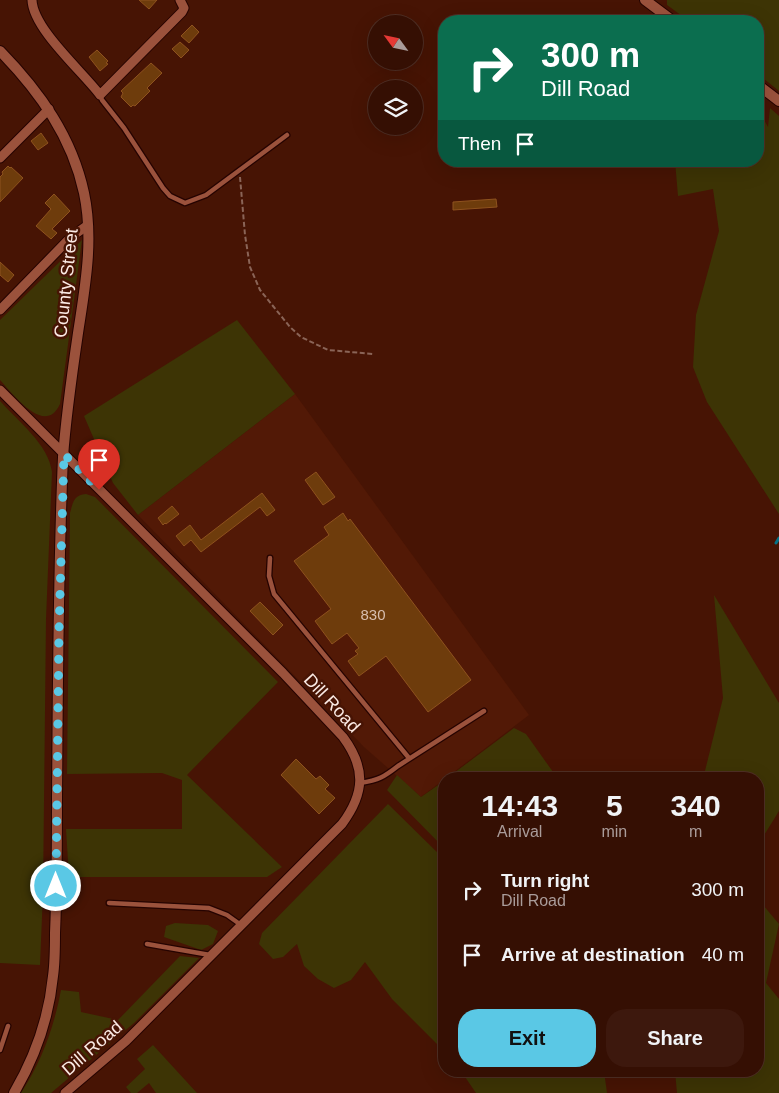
<!DOCTYPE html>
<html lang="en">
<head>
<meta charset="utf-8">
<style>
  body { margin:0; font-family:Helvetica,sans-serif; background:#3d180d; color:#f1f3f6; height:100vh; display:flex; flex-direction:column; font-size:19px; white-space:nowrap }
  * { box-sizing:border-box; margin:0 }
  p { font-size:16px; color:#aa9c9a }
  .icon { flex:none; width:28px; height:28px; fill:none; stroke:currentColor; stroke-width:2; stroke-linecap:round; stroke-linejoin:round }
  .map { position:relative; flex:1; overflow:hidden }
  .drawer { position:absolute; left:438px; top:772px; width:326px; height:305px; display:flex; flex-direction:column; background:#350f03; border-radius:20px; box-shadow:0 5px 20px #0002,0 0 0 1px #4f2f25 }
  .drawer>* { flex:none }
  .guide { position:absolute; left:438px; top:15px; width:326px; height:152px; border-radius:20px; box-shadow:0 5px 20px #0002,0 0 0 1px #4f2f25; background:#0b6e4f; color:#fff; overflow:hidden }
  .needle { width:32px; rotate:303deg }
  .fabs { position:absolute; left:368px; top:15px; display:grid; gap:10px }
  .fabs a { display:grid; place-items:center; width:55px; height:55px; border-radius:50%; background:#350f03; box-shadow:0 5px 20px #0002,0 0 0 1px #4f2f25; font-size:25px }
  .pin { position:absolute; display:grid; place-items:center; width:42px; height:42px; color:#fff; margin:-51px -21px; border-radius:50% 50% 50% 0; rotate:-45deg; box-shadow:0 0 5px #0007 }
  .pin .icon { rotate:45deg }
  .me { position:absolute; width:55px; margin:-28px; rotate:0deg; stroke-linejoin:round; filter:drop-shadow(0 0 4px #0008) }
  .turn { display:flex; align-items:center; gap:18px; height:105px; padding:0 20px; font-size:22px }
  .turn .icon { width:65px; height:65px; stroke-width:2.5 }
  .turn b { display:block; font-size:35px; line-height:42px }
  .then { display:flex; align-items:center; height:48px; padding:0 20px; background:#0003; gap:10px; font-size:19px }
  .eta { display:flex; justify-content:space-evenly; align-items:center; height:85px; text-align:center }
  .eta b { font-size:30px; font-weight:700; line-height:35px }
  .primary-button { display:flex; gap:10px; margin-top:auto; padding:10px 20px }
  .primary-button a { flex:1; height:58px; border-radius:20px; background:#5ac8e5; color:#111; font-size:20px; font-weight:700; line-height:58px; text-align:center }
  .primary-button a+a { background:#3d180d; color:#f1f3f6 }
  ul { padding:0; list-style:none }
  li { display:flex; align-items:center; gap:15px; height:65px; padding:0 20px }
  li div { flex:1 }
  li b { display:block; font-size:19px }
  li em { font-style:normal }
  .map>svg:first-child { display:block }
  .built { fill:#521906 }
  .green { fill:#3d3405 }
  .lines { fill:none; stroke-linecap:round; stroke-linejoin:round }
  .stream { stroke:#037288; stroke-width:3 }
  .building { fill:#6e3c0c; stroke:#8e521e }
  .service-casing { stroke:#250300; stroke-width:7 }
  .minor-casing { stroke:#250300; stroke-width:11 }
  .tertiary-casing { stroke:#250300; stroke-width:12 }
  .path { stroke:#8a6457; stroke-width:2; stroke-dasharray:5 2.5; stroke-linecap:butt }
  .service { stroke:#9b523c; stroke-width:4.5 }
  .minor { stroke:#9b523c; stroke-width:9 }
  .tertiary { stroke:#9b523c; stroke-width:10 }
  .route { stroke:#5ac8e5; stroke-width:9; stroke-dasharray:0 16.2 }
  .labels { text-anchor:middle; stroke-width:5; stroke-linejoin:round; paint-order:stroke }
  .number-label { font-size:15px; fill:#d8beae }
  .street-label { font-size:18px; fill:#fbeae4; stroke:#471404 }
</style>
</head>
<body>
<div class="map">
<svg width="779" height="1093" viewBox="0 0 779 1093">
  <rect width="100%" height="100%" fill="#471404"/>
  <path class="built" d="M295,394l234,321 -108,82 -57,-50 -226,-232z"/>
  <path class="green" d="M667,0h112v91l-21,-17v-53h-69l-22,-16z
    M770,108l9,8v398l-72,-112 -14,-35 3,-52 23,-84 -6,-42 -35,7 -3,-35h83v-52l10,18z
    M82,240l-22,164c-15,33 -47,-10 -60,-24v-60z
    M237,320l58,74 -157,121 -25,-32 -29,-67z
    M0,401c18,20 49,44 52,71l-6,147 -3,274 -3,72 -40,-2z
    M86,494l9,3 183,185 -91,93 95,92 -15,10h-198l-3,-48h116v-49l-20,-7 -95,1 3,-261c3,-11 4,-18 16,-19z
    M714,595l65,108v108l-21,34v-66h-55l20,-81z
    M514,728l12,6 32,45h-112z
    M397,775l24,22 23,-16v67l-57,-58z
    M388,804l56,55v192l-52,-52 -27,-37 -14,18 -17,8 -16,-9 -14,-13 -7,-22 -14,13 -10,2 -14,-15 3,-11z
    M758,899l21,25 -13,59 13,16v94h-102l-2,-22h83z
    M175,923l33,2 10,6 -5,13 -12,6 -37,-13 2,-11z
    M180,956l19,2 -65,65 -83,70h-30c21,-32 33,-66 40,-103l18,2 2,20 37,8z
    M153,1045l44,48h-41l-7,-10 -12,10h-6l-5,-6 19,-18 -8,-10z
    M461,1071h143l3,22h-131z"/>
  <g class="lines">
    <path class="stream" d="M776,543l3,-5"/>
  </g>
  <path class="building" d="M139,0h18l-8,9z
    M192,25l7,7 -10,11 -8,-7z
    M180,42l9,8 -8,8 -9,-9z
    M97,50l11,11 -2,2 2,1 -8,7 -11,-14z
    M151,63l11,10 -15,15 3,3 -15,15 -2,-1 -2,2 -10,-10 2,-4 -2,-2z
    M41,133l7,10 -10,7 -7,-9z
    M8,166l2,2 1,-1 12,11 -23,24v-25l3,-3 -1,-2z
    M54,194l16,17 -18,18 5,4 -6,6 -15,-13 15,-17 -6,-6z
    M496,199l1,8 -44,3v-8z
    M0,262l14,13 -6,7 -8,-7z
    M316,472l19,25 -12,8 -18,-25z
    M262,493l13,17 -8,6 -7,-9 -59,45 -10,-12 -7,6 -8,-10 14,-11 11,15z
    M172,506l7,8 -13,10 -1,-1 -2,2 -5,-7z
    M343,513l5,8 2,-2 121,161 -43,32 -42,-56 -27,20 -11,-15 10,-7 -3,-3 4,-3 -12,-15 -15,11 -17,-23 16,-12 -37,-48 35,-26 -5,-8z
    M260,602l23,23 -10,10 -23,-24z
    M296,759l20,20 4,-3 9,9 -4,4 10,9 -16,16 -38,-39z"/>
  <g class="lines">
    <defs>
      <path id="service" d="M100,95l2,5 22,28 39,60 7,8 15,7 21,-8 81,-60
        M270,558l-1,18 5,18 135,164
        M360,783c19,-3 24,-6 38,-17l86,-55
        M109,903l100,5 18,7 14,10
        M147,944l63,11
        M0,1050l8,-24"/>
      <path id="minor" d="M32,0c1,29 51,72 68,95l82,-83 2,-4 -4,-8
        M0,158l49,-49
        M0,310l71,-73 17,-12
        M0,390l283,283 60,64c23,31 22,56 -1,87l-216,217 -61,52"/>
      <path id="tertiary" d="M645,0l28,21
        M0,51c40,41 72,86 84,142 10,47 1,94 -6,140 -6,41 -12,82 -15,124 -5,113 -5,227 -6,340 0,45 0,90 -2,136 0,14 0,29 -2,43 -4,41 -18,81 -39,117
        M758,85l21,16"/>
    </defs>
    <use href="#service" class="service-casing"/>
    <use href="#minor" class="minor-casing"/>
    <use href="#tertiary" class="tertiary-casing"/>
    <path class="path" d="M240,177l5,58 5,32 10,23 30,37 11,10 27,13 45,4"/>
    <use href="#service" class="service"/>
    <use href="#minor" class="minor"/>
    <use href="#tertiary" class="tertiary"/>
  </g>
  <g class="lines">
    <path class="route" d="M56,886l3,-254 5,-178 35,36"/>
  </g>
  <g class="labels">
    <g class="number-label">
      <text x="373" y="620">830</text>
    </g>
    <g class="street-label">
      <text transform="translate(66 283) rotate(-84)" y="6">County Street</text>
      <text transform="translate(332 703) rotate(47)" y="6">Dill Road</text>
      <text transform="translate(92 1048) rotate(-41)" y="6">Dill Road</text>
    </g>
  </g>
</svg>
<div class="fabs">
<a><svg class="needle" viewBox="-14 -14 28 28"><path d="M0-13l5 13h-10z" fill="#e53935"/><path d="M0 13l5-13h-10z" fill="#aa9c9a"/></svg></a>
<a><svg class="icon" aria-label="layers" viewBox="0 0 24 24"><path d="M12 4l9 5-9 5-9-5zM3 14l9 5 9-5"/></svg></a>
</div>
<div class="pin" style="left:99px;top:490px;background:#d93025"><svg class="icon" aria-label="arrive" viewBox="0 0 24 24"><path d="M6 21V4h12l-3 4 3 4H6"/></svg></div>
<svg class="me" style="left:56px;top:886px" viewBox="-20 -20 40 40"><circle r="17" fill="#5ac8e5" stroke="#fff" stroke-width="3"/><path d="M0-11L8 9 0 5-8 9z" fill="#fff"/></svg>
<div class="guide">
<div class="turn"><svg class="icon" aria-label="right" viewBox="0 0 24 24"><path d="M7 20v-9h11M14 6l5 5-5 5"/></svg><div><b>300 m</b>Dill Road</div></div>
<div class="then">Then<svg class="icon" aria-label="arrive" viewBox="0 0 24 24"><path d="M6 21V4h12l-3 4 3 4H6"/></svg></div>
</div>
<section class="drawer">
<div class="eta">
<div><b>14:43</b><p>Arrival</p></div>
<div><b>5</b><p>min</p></div>
<div><b>340</b><p>m</p></div>
</div>
<ul>
<li><svg class="icon" aria-label="right" viewBox="0 0 24 24"><path d="M7 20v-9h11M14 6l5 5-5 5"/></svg><div><b>Turn right</b><p>Dill Road</p></div><em>300 m</em></li>
<li><svg class="icon" aria-label="arrive" viewBox="0 0 24 24"><path d="M6 21V4h12l-3 4 3 4H6"/></svg><div><b>Arrive at destination</b></div><em>40 m</em></li>
</ul>
<div class="primary-button"><a>Exit</a><a>Share</a></div>
</section>
</div>
</body>
</html>
